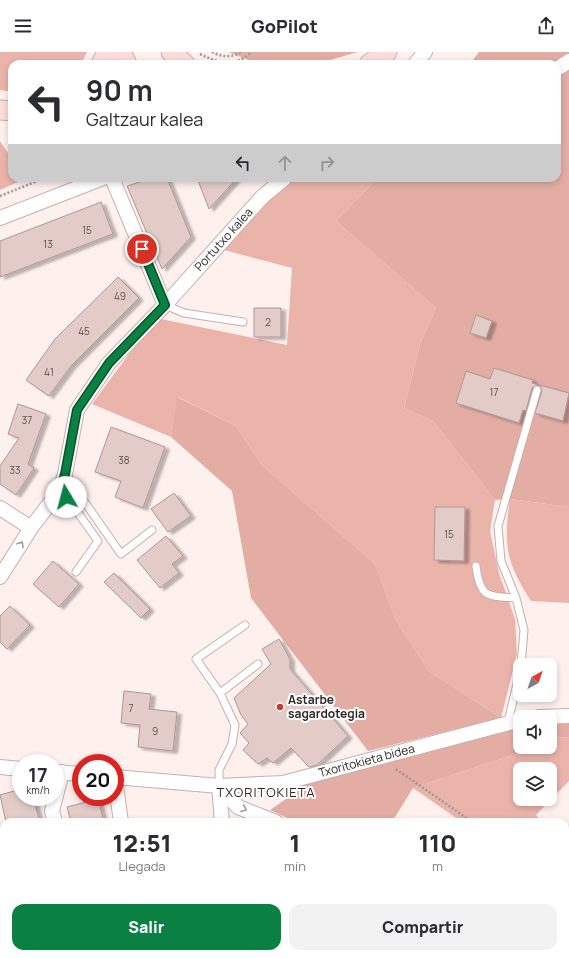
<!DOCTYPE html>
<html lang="es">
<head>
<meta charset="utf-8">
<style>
  body { margin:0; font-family:Manrope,sans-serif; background:#f2f2f3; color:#2b2b33; height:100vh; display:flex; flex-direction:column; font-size:15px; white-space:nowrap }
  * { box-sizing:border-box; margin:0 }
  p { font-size:13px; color:#7c7c81 }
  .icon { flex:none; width:22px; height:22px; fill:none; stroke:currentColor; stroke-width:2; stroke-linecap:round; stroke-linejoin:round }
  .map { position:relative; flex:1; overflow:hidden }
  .details { position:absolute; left:0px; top:766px; width:569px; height:140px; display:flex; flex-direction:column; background:#fff; border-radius:12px 12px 0 0; box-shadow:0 2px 6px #0003 }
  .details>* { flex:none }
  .guide { position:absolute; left:8px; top:8px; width:553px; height:122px; border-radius:12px; box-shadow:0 2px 6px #0003; background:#fff; color:#2b2b33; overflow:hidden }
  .needle { width:26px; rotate:40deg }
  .controls { position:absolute; left:513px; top:606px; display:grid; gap:8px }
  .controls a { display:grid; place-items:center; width:44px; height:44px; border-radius:8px; background:#fff; box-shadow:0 2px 6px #0003; font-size:20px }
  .speed { position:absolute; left:12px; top:702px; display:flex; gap:8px; font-size:20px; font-weight:700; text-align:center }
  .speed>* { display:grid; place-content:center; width:52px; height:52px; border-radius:50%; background:#fff; box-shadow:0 2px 6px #0003; line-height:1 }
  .speed small { font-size:10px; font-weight:400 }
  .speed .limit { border:6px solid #d22; background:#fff; color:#111 }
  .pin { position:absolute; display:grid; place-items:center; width:34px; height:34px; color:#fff; margin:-17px; border:2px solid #fff; border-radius:50%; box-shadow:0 1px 4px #0007 }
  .me { position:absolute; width:44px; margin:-22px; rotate:352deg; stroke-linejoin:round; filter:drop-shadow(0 0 3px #0008) }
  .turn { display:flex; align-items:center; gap:14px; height:84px; padding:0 12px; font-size:18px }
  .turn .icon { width:52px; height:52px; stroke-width:2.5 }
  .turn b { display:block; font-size:28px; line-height:34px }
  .lanes { display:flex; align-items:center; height:38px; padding:0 12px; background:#0003; justify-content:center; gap:20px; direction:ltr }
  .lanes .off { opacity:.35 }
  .eta { display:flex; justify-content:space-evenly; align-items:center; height:68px; text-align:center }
  .eta b { font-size:24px; font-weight:800; line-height:28px }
  .button { display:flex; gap:8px; margin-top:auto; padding:8px 12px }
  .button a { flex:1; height:46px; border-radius:12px; background:#0b8043; color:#fff; font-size:16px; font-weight:800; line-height:46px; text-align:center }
  .button a+a { background:#f2f2f3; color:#2b2b33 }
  header { display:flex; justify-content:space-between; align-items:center; height:52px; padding:0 12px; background:#fff; font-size:18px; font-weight:800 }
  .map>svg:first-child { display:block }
  .green { fill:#eab4ab; fill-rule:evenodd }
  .forest { fill:#e3ada4 }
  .building { fill:#e3ccc8; stroke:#ad9794; filter:url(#shadow) }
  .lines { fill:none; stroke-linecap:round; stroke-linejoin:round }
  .service-casing { stroke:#c6afac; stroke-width:9 }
  .minor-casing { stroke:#c6afac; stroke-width:16 }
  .secondary-casing { stroke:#c6afac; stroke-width:21 }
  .path { stroke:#a29694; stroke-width:2.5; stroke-dasharray:2 2; stroke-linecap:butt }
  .service { stroke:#fff; stroke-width:7 }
  .minor { stroke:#fff; stroke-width:14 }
  .secondary { stroke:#fddbd7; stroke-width:19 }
  .oneway { stroke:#a19d9d }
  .route-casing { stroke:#07532c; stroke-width:10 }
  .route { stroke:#0b8043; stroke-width:7 }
  .poi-dot { fill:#c93c30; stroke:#fff; stroke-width:1.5 }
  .labels { text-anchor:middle; stroke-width:4; stroke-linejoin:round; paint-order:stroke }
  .number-label { font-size:10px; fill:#5c504e }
  .street-label { font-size:12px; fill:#2f2625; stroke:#fff }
  .poi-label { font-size:12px; font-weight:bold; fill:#2f2625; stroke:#fff; text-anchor:start }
  .neighbourhood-label { font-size:13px; letter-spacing:1px; fill:#2f2625; stroke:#fff }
</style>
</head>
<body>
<header><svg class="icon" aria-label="menu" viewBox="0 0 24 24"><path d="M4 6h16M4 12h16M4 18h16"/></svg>GoPilot<svg class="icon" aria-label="share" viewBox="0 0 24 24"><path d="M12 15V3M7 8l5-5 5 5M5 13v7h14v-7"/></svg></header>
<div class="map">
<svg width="569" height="906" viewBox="0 0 569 906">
  <defs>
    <filter id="shadow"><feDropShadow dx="4.5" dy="2.5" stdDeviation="1" flood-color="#0004"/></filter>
  </defs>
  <rect width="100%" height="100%" fill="#fef0ed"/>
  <path class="green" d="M0,0h87l-6,12h-69v28l-12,-2z
    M0,89l12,18v19l13,1 -25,11z
    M290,126h88l-42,43 100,87 -16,36 -16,64 29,13 62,79 -5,31 9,42 16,46 2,35 -16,64 -72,-47 -33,-51 -21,-56 -113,-99 -26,-39 -58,-29 -7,40 -79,-33 37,-50 32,-35 126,26 5,-77 -68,-18z
    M510,447l59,8v96l-38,-2c-25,-38 -28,-57 -21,-102z
    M569,685v44l-33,34 6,7h-80l-49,-34 109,-36 4,-5h24v-9zM520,717h30v30h-30z
    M565,825l4,2v79h-198v-4h194z
    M239,902h24l5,4h-35z
    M279,902h61v4h-56z"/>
  <path class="forest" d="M228,0h130l-42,12h-57z
    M479,0h90v455l-59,-8 -15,1 -62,-79 -29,-13 16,-64 16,-36 -100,-87 42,-43h179v-114h-87z
    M177,345l59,29 26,39 113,99 21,56 33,51 72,47 -133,33 -117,-153 -19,-107 -61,-54z
    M550,669h19v16l-19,1z
    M520,674v21h6l-4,5 -109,36 -21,34h-96l-26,-12 16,-11 1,-11z"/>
  <path class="building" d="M152,126h15l24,59 -29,32 -35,-83z
    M197,126h40l-28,31z
    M101,150l12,32 -113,43v-36z
    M118,225l21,21 -68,68 -22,30 -23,-16 29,-41z
    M254,256h27v29h-27z
    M476,263l16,6 -6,17 -16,-5z
    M494,316l39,12 -1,3 37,10 -6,28 -28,-8 7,-22 -1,-4 -3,-2 -6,3 -6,23 -3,-1 -4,13 -63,-20 10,-32 24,8z
    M18,352l28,10 -18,50 6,4 -18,27 -16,-11v-18l19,-28 -11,-4z
    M111,375l54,20 -22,61 -28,-11 6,-16 -26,-9z
    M174,441l17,23 -23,16 -17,-23z
    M435,455h30l-1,54 -30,-1z
    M166,484l17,20 -11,8 7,9 -19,15 -23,-28z
    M53,509l26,23 -20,23 -26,-23z
    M114,521l36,36 -9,9 -37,-36z
    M10,554l20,19 -23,24 -7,-7v-26z
    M279,587l11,20v10l58,67 -31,29 -8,2 -18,-19 -18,15 -6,-5 -9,6 -15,-14 6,-7 -9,-10 8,-9 -7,-9 -7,-17 37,-34 -9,-15z
    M124,639l27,3 -2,15 28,3 -4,39 -35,-4 2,-22 -19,-2z
    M21,737v8h12l7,25h-34l-6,-27z
    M98,747l6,23h-33l-4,-15z"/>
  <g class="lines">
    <defs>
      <path id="service" d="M165,253l19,8 59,9
        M65,422l56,80 31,-24
        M60,438l11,13 27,38 -22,31
        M476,514c4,32 11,30 40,32
        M521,613l3,-35 -8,-32 -15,-37 -3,-35 39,-136
        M220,641l-24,-34 49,-34
        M508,670l12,-51
        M219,734v-16l13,-26 3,-19 -15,-32 38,-29"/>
      <g id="minor">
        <path d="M415,12l10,-12"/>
        <path d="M557,17l12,-8"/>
        <path d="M112,126l53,127"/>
        <path d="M0,166l103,-40"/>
        <path d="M0,456l31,20"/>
        <path id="s1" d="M0,525l31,-49 29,-38 5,-16 12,-64 32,-47 56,-58 97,-108 23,-19"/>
        <path d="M538,665l31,-1"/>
        <path d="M0,715l21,2"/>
        <path d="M55,720l26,2"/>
        <path id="s2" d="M115,725l104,9 64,-3 237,-63"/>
        <path d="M115,727l6,43"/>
        <path d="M219,734l19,21 38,15"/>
        <path d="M219,734l3,36"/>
        <path d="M55,770l-3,-11 10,-39"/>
        <path d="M0,801l4,13"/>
        <path d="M31,902l1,4"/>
        <path d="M91,902l2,4"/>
        <path d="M154,902l1,4"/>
        <path d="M271,902l5,4"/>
        <path d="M360,906l1,-4"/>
      </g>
      <path id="secondary" d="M121,0l6,12
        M171,0l14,12
        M101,12l6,-12
        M369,12l18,-12
        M0,58l12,1"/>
    </defs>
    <use href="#service" class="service-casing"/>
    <use href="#minor" class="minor-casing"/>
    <use href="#secondary" class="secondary-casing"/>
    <path class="path" d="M212,0c9,5 20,6 29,0
      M200,2c21,10 33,14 52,-2
      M0,144l45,-18
      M396,717l76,53
      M565,823l4,1"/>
    <use href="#service" class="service"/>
    <use href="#minor" class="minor"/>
    <use href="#secondary" class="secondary"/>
  </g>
  <defs><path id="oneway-chevron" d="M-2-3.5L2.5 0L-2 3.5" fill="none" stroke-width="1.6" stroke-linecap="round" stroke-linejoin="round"/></defs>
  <g class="oneway">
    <use href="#oneway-chevron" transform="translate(21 492) rotate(-58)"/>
    <use href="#oneway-chevron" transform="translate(244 757) rotate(23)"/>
  </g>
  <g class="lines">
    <defs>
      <path id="route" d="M66,445l-6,-7 5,-16 12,-64 32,-47 56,-58 -23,-56"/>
    </defs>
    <use href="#route" class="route-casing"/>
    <use href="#route" class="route"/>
  </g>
  <circle class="poi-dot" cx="280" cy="655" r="4"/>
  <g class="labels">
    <g class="number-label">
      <text x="87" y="182">15</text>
      <text x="48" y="196">13</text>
      <text x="120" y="248">49</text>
      <text x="268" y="274">2</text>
      <text x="84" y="283">45</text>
      <text x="49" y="324">41</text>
      <text x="494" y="344">17</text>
      <text x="27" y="372">37</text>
      <text x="124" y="412">38</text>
      <text x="15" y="422">33</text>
      <text x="449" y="486">15</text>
      <text x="131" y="660">7</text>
      <text x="155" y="683">9</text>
    </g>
    <g class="street-label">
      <text dy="4" stroke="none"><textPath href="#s1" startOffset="413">Portutxo kalea</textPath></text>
      <text dy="4" stroke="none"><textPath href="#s2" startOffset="255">Txoritokieta bidea</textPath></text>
    </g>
    <g class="poi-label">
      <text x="288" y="652">Astarbe<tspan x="288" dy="14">sagardotegia</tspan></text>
    </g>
    <g class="neighbourhood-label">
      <text x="266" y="745">TXORITOKIETA</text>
    </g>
  </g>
</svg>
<div class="controls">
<a><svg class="needle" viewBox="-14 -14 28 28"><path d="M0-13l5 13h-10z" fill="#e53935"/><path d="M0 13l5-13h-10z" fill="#7c7c81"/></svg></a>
<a><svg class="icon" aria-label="sound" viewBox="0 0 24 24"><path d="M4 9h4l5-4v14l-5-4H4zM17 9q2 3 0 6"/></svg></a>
<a><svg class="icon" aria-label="layers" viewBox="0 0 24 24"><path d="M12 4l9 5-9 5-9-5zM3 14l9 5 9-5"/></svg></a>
</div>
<div class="speed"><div>17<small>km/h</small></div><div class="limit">20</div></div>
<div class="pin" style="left:142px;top:197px;background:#d93025"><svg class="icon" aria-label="arrive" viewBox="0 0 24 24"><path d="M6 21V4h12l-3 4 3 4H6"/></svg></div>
<svg class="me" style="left:66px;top:445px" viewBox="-20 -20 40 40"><circle r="19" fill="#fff"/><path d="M0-13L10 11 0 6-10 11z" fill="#0b8043"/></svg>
<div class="guide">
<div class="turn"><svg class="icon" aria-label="left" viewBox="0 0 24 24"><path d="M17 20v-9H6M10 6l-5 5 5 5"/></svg><div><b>90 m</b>Galtzaur kalea</div></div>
<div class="lanes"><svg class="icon" aria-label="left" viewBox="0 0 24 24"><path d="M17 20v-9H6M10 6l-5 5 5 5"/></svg><svg class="icon off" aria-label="ahead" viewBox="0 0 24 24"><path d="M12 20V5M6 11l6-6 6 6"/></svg><svg class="icon off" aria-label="right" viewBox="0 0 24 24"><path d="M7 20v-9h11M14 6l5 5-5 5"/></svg></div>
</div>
<section class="details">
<div class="eta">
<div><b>12:51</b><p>Llegada</p></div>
<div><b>1</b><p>min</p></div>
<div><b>110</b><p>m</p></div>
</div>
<div class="button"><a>Salir</a><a>Compartir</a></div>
</section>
</div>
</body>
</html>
